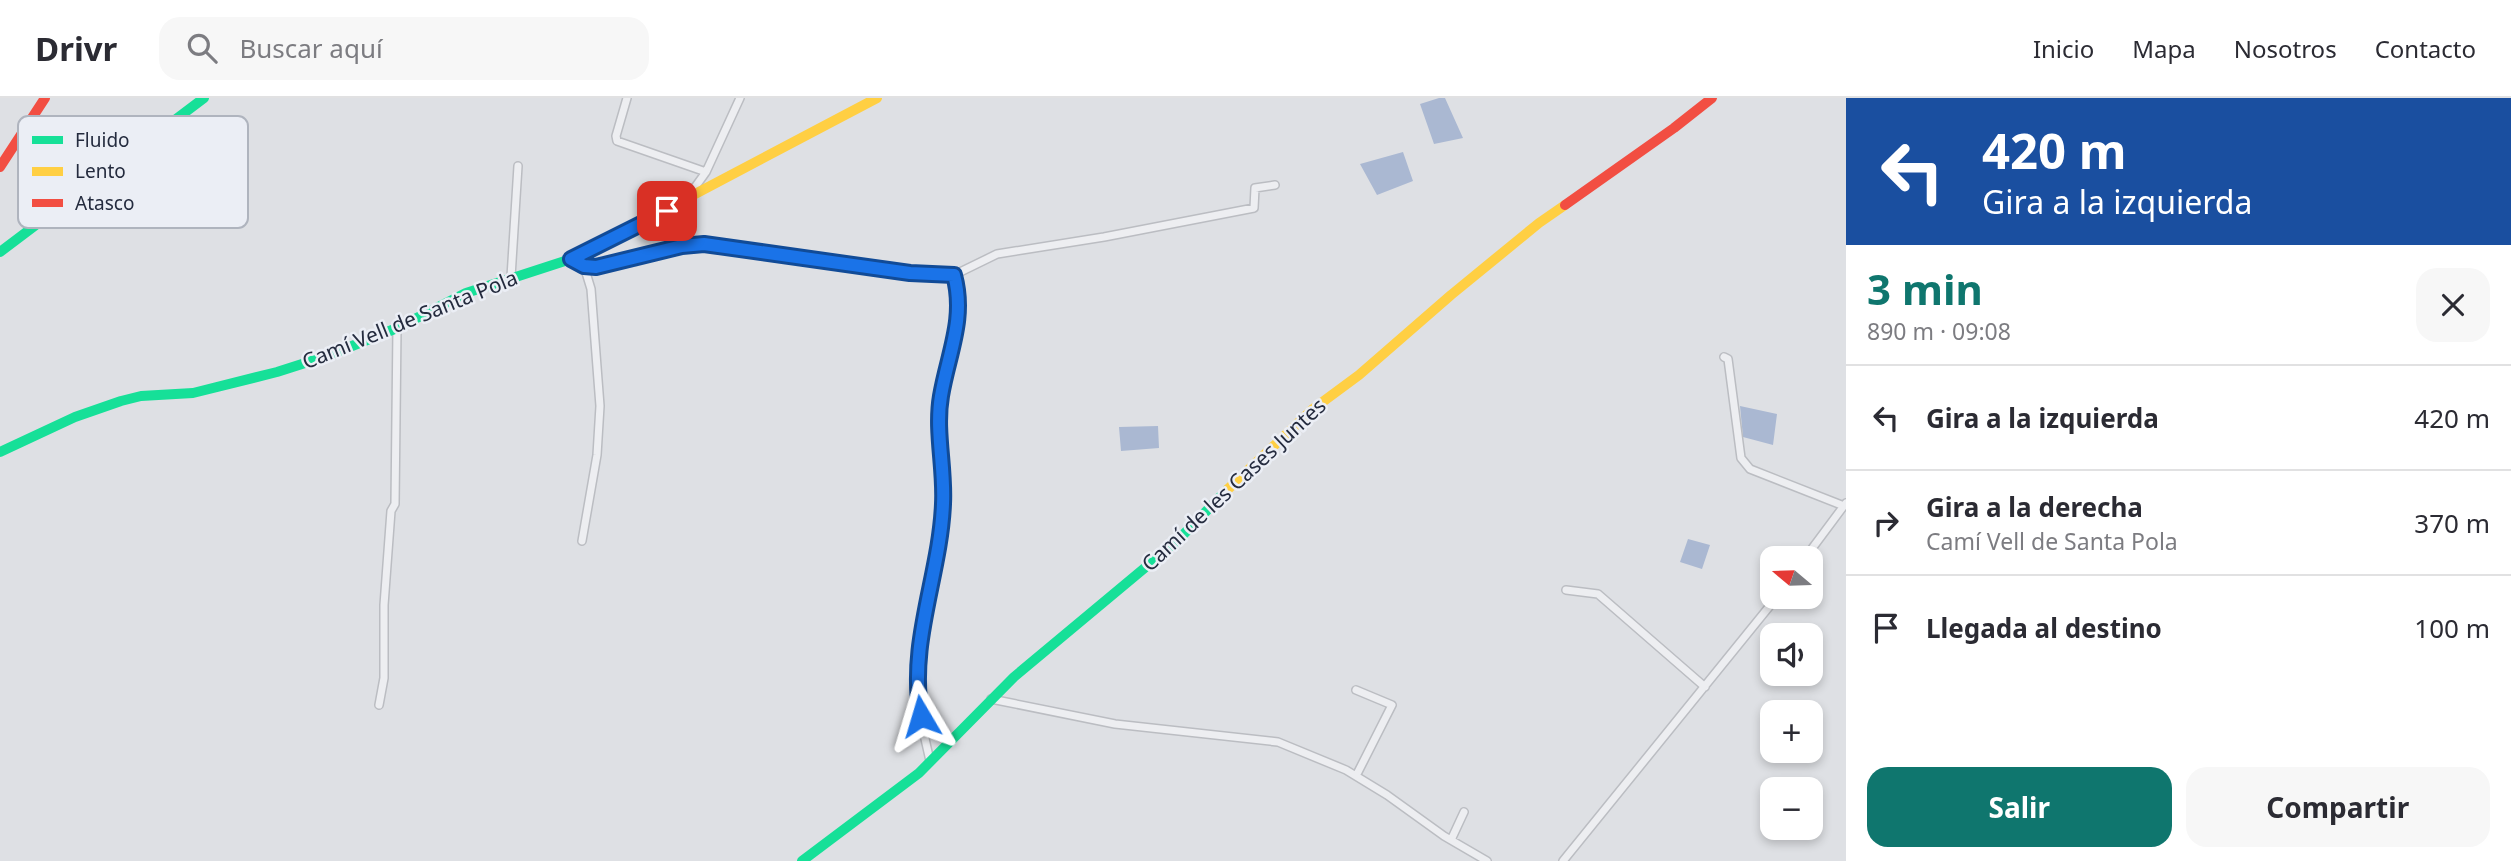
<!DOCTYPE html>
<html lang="es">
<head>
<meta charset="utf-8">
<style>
  body { margin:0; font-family:"Noto Sans",sans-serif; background:#f7f7f7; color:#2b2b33; height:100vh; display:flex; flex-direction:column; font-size:26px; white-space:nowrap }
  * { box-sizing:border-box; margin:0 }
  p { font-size:23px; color:#7c7c81 }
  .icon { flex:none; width:38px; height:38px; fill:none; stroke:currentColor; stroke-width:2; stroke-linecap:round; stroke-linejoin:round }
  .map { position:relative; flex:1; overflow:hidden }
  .details { display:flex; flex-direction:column; background:#fff; width:665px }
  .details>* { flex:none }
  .hud { background:#1a4fa0; color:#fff; overflow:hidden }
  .needle { width:46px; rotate:289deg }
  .tools { position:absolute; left:1760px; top:448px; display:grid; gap:14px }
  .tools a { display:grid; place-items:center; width:63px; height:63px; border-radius:14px; background:#fff; box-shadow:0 4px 10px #0003; font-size:35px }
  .pin { position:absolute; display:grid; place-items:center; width:60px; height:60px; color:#fff; margin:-30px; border-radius:14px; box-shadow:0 4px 10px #0006 }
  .me { position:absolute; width:77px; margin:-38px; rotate:353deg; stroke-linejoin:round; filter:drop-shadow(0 0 5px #0008) }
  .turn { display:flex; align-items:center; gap:24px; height:147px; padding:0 21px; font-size:32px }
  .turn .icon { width:91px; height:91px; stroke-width:2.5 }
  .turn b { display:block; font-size:49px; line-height:60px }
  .round { display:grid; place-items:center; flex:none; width:74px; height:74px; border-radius:21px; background:#f7f7f7 }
  .head { display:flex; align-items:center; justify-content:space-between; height:119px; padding:0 21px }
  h1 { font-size:42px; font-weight:700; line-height:52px; color:#0f766e }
  .cta { display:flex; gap:14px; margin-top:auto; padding:14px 21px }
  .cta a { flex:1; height:80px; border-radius:21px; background:#0f766e; color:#fff; font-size:28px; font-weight:700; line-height:80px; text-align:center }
  .cta a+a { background:#f7f7f7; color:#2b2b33 }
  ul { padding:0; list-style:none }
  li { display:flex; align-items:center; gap:21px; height:105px; padding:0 21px; border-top:2px solid #e1e1e2 }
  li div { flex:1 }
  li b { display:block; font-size:26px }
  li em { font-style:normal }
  header { display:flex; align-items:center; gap:42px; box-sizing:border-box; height:98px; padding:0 35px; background:#fff; border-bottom:2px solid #e1e1e2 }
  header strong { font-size:33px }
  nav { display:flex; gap:38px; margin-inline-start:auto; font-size:24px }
  .search { width:490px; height:63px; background:#f7f7f7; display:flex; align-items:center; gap:18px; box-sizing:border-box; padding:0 24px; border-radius:21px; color:#7c7c81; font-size:26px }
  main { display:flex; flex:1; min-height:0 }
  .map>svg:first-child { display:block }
  .water { fill:#aab8d2 }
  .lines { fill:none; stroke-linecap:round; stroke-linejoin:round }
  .street-casing { stroke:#bbbdc2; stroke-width:10 }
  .street { stroke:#edeef1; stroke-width:7 }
  .fast { stroke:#16e098; stroke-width:10 }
  .slow { stroke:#ffcf43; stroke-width:10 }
  .jam { stroke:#f24e42; stroke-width:10 }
  .route-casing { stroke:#114b97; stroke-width:18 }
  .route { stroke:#1a73e8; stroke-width:12 }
  .labels { text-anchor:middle; stroke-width:5; stroke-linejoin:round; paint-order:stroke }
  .street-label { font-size:21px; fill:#242b3e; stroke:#ebeef5 }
  .key { fill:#ebeef5; stroke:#afb4be; stroke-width:2 }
  .key-label { font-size:19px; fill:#242b3e }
</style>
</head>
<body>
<header>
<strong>Drivr</strong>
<div class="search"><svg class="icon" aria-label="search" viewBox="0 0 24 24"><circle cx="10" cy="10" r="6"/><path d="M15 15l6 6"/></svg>Buscar aquí</div>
<nav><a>Inicio</a><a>Mapa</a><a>Nosotros</a><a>Contacto</a></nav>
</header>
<main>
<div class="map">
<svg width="1846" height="763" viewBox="0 0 1846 763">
  <rect width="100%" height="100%" fill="#dee0e4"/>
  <path class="water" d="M1439,0h6l18,40 -29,6 -14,-40z
    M1403,54l10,29 -36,14 -17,-31z
    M1740,308l37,8 -4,31 -30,-8z
    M1158,328l1,22 -38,3 -2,-24z
    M1688,441l22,6 -8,24 -22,-7z"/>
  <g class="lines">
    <defs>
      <path id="street" d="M627,0l-11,38 1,5 89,31
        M688,99l18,-25 34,-74
        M571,161l13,7 12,1 86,-22 22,-1 206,29 44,2 43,-21 107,-17 150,-29 1,-20 20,-3
        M511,179l7,-111
        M1724,259l4,2 13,99 9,11 94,37
        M582,443l15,-86 3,-49 -9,-117 -7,-23
        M1805,460l41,-55
        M1566,492l32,4 107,93
        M991,601l124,25 163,18 68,28 41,25 57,41 43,25
        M379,607l5,-27v-73l7,-94 4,-7 2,-176
        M930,663c-5,-23 -12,-49 -13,-73 -3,-63 24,-123 26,-185 2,-35 -9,-72 -2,-107 7,-41 24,-78 13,-121
        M1356,678l36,-71 -36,-15
        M1451,742l13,-28
        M1563,763l214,-264"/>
    </defs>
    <use href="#street" class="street-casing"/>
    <use href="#street" class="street"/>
    <path class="fast" d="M0,154l204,-154
      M0,354l75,-35 46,-16 20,-5 52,-3 84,-21 50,-16 70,-28 69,-35 105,-34 71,-37
      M802,763l117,-88 95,-96 163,-136 50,-51"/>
    <path class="slow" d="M642,124l235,-124
      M1227,392l86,-81 46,-34 92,-80 88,-72 26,-18"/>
    <path class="jam" d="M0,69l45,-69
      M1565,107l109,-77 38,-30"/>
  </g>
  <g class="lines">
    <defs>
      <path id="route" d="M667,113l-96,48 13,7 12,1 86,-21 22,-2 206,29 44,2c12,44 -6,79 -13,121 -6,35 4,72 2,108 -3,72 -35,138 -22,212"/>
    </defs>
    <use href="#route" class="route-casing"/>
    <use href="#route" class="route"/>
  </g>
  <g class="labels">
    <g class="street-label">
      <text transform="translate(410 222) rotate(-22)" y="7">Camí Vell de Santa Pola</text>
      <text transform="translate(1234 387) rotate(-43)" y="7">Camí de les Cases Juntes</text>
    </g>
  </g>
  <rect x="18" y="18" width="230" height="112" rx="10" class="key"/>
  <rect x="32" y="38" width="31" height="8" fill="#16e098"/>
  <rect x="32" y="69" width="31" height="9" fill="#ffcf43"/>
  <rect x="32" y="101" width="31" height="8" fill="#f24e42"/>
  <g class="key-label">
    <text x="75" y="49">Fluido</text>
    <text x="75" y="80">Lento</text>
    <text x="75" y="112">Atasco</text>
  </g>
</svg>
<div class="tools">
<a><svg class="needle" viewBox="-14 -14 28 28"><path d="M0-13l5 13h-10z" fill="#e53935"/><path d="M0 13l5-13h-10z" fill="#7c7c81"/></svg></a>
<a><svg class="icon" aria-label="sound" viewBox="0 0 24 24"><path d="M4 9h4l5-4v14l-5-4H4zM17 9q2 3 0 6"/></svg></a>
<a>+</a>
<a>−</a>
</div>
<div class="pin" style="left:667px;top:113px;background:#d93025"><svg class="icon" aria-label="arrive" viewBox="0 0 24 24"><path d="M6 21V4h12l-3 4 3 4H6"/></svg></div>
<svg class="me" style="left:921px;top:618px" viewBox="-20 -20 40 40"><path d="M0-17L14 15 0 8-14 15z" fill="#1a73e8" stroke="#fff" stroke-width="4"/></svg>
</div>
<section class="details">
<div class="hud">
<div class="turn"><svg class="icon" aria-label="left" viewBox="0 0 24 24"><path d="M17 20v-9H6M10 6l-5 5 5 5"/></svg><div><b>420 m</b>Gira a la izquierda</div></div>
</div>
<div class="head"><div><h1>3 min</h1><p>890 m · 09:08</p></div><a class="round"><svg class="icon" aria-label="close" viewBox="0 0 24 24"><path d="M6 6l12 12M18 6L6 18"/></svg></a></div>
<ul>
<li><svg class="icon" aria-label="left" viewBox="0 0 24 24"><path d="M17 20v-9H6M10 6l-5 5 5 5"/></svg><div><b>Gira a la izquierda</b></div><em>420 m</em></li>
<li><svg class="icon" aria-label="right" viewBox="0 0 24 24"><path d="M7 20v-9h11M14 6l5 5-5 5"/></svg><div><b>Gira a la derecha</b><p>Camí Vell de Santa Pola</p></div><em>370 m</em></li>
<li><svg class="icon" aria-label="arrive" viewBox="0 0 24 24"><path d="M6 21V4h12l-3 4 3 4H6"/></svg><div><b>Llegada al destino</b></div><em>100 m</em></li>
</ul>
<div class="cta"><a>Salir</a><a>Compartir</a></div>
</section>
</main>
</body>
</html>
